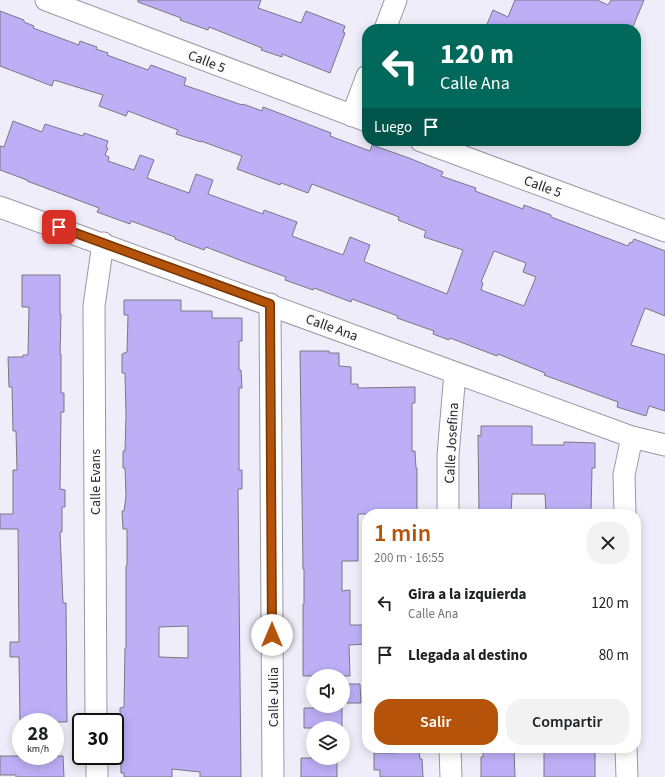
<!DOCTYPE html>
<html lang="es">
<head>
<meta charset="utf-8">
<style>
  body { margin:0; font-family:"Source Sans 3",sans-serif; background:#f2f2f2; color:#202124; height:100vh; display:flex; flex-direction:column; font-size:15px; white-space:nowrap }
  * { box-sizing:border-box; margin:0 }
  p { font-size:13px; color:#757577 }
  .icon { flex:none; width:22px; height:22px; fill:none; stroke:currentColor; stroke-width:2; stroke-linecap:round; stroke-linejoin:round }
  .map { position:relative; flex:1; overflow:hidden }
  .drawer { position:absolute; left:362px; top:509px; width:279px; height:244px; display:flex; flex-direction:column; background:#fff; border-radius:16px; box-shadow:0 2px 10px #0003 }
  .drawer>* { flex:none }
  .hud { position:absolute; left:362px; top:24px; width:279px; height:122px; border-radius:16px; box-shadow:0 2px 10px #0003; background:#00695c; color:#fff; overflow:hidden }
  .fabs { position:absolute; left:306px; top:669px; display:grid; gap:8px }
  .fabs a { display:grid; place-items:center; width:44px; height:44px; border-radius:50%; background:#fff; box-shadow:0 2px 10px #0003; font-size:20px }
  .speed { position:absolute; left:12px; top:713px; display:flex; gap:8px; font-size:20px; font-weight:700; text-align:center }
  .speed>* { display:grid; place-content:center; width:52px; height:52px; border-radius:50%; background:#fff; box-shadow:0 2px 10px #0003; line-height:1 }
  .speed small { font-size:10px; font-weight:400 }
  .speed .limit { border:2px solid #111; border-radius:6px; background:#fff; color:#111 }
  .pin { position:absolute; display:grid; place-items:center; width:34px; height:34px; color:#fff; margin:-17px; border-radius:8px; box-shadow:0 2px 6px #0006 }
  .me { position:absolute; width:44px; margin:-22px; rotate:0deg; stroke-linejoin:round; filter:drop-shadow(0 0 3px #0008) }
  .turn { display:flex; align-items:center; gap:14px; height:84px; padding:0 12px; font-size:18px }
  .turn .icon { width:52px; height:52px; stroke-width:2.5 }
  .turn b { display:block; font-size:28px; line-height:34px }
  .then { display:flex; align-items:center; height:38px; padding:0 12px; background:#0003; gap:8px; font-size:15px }
  .round { display:grid; place-items:center; flex:none; width:42px; height:42px; border-radius:16px; background:#f2f2f2 }
  .head { display:flex; align-items:center; justify-content:space-between; height:68px; padding:0 12px }
  h1 { font-size:24px; font-weight:600; line-height:30px; color:#b45309 }
  .button { display:flex; gap:8px; margin-top:auto; padding:8px 12px }
  .button a { flex:1; height:46px; border-radius:16px; background:#b45309; color:#fff; font-size:16px; font-weight:600; line-height:46px; text-align:center }
  .button a+a { background:#f2f2f2; color:#202124 }
  ul { padding:0; list-style:none }
  li { display:flex; align-items:center; gap:12px; height:52px; padding:0 12px }
  li div { flex:1 }
  li b { display:block; font-size:15px }
  li em { font-style:normal }
  .map>svg:first-child { display:block }
  .building { fill:#bcaff6; stroke:#797882; fill-rule:evenodd }
  .lines { fill:none; stroke-linecap:round; stroke-linejoin:round }
  .street-casing { stroke:#9a98a3; stroke-width:23 }
  .street { stroke:#fff; stroke-width:21 }
  .route-casing { stroke:#753606; stroke-width:10 }
  .route { stroke:#b45309; stroke-width:7 }
  .labels { text-anchor:middle; stroke-width:3.5; stroke-linejoin:round; paint-order:stroke }
  .street-label { font-size:14px; fill:#252429; stroke:#fcfcfe }
</style>
</head>
<body>
<div class="map">
<svg width="665" height="777" viewBox="0 0 665 777">
  <rect width="100%" height="100%" fill="#efedf9"/>
  <path class="building" d="M138,0h123l-3,8 43,15 5,-12 39,15 -2,6 2,1 -15,40 -48,-19v3l-21,-7 1,-2 -53,-21 -1,3 -28,-10 1,-2 -43,-16z
    M515,0h82l11,5 3,-5h33l-12,29h-147l8,-19 15,7z
    M0,11l24,9v2l10,4 -1,2 46,17 1,-4 17,6 -1,2 12,4 -1,2 41,15 3,-5 35,13 -2,7 58,20 1,-1 19,7 1,-4 68,26 -1,3 40,15 2,-6 37,13 34,14 -2,4 35,12 -1,3 48,18 1,-4 27,10v2l77,29 2,-4 2,1 2,-4 31,12v65l-20,-8 -14,37 34,10v56l-16,-5 -3,10 -29,-9 1,-5 -74,-27 1,-2 -47,-19 -1,2 -47,-18 -1,2 -16,-6 1,-3 -37,-13 1,-2 -46,-17 -1,3 -37,-14 -1,2 -28,-10 1,-3 -41,-15 -39,-15 -2,3 -29,-11v-2l-44,-16 -1,3 -33,-12 2,-4 -72,-27v-1l-27,-10v-24l4,1 9,-26 29,11 3,-8 38,12 1,-3 24,8 -2,6 2,1 -3,7 4,2 -1,4 26,9 6,-15 14,5 -7,18 42,15 7,-19 17,6 -5,14 55,20 1,-4 33,12 -5,14 51,19 7,-18 20,8 -6,16 1,1 82,32 16,-44 -39,-13 2,-6 -28,-11 1,-3 -87,-33 -4,9 -27,-10 -1,2 -43,-16 5,-13 -41,-15v1l-25,-8 2,-4 -50,-19 -2,5 -27,-10 4,-11 -49,-15 -2,6 -52,-20zM494,251l32,12 -3,9 13,5 -12,29 -43,-16 2,-7 -2,-1z
    M22,275h38v39h1l-1,40h1v39h3v19h-3l-1,77 5,1v17h-3v25h-2l3,71h3l1,119h-47l-1,-65h-9v-15h9l-1,-113h-18v-15h13v-44h4l-1,-39h-3l-1,-44h-3l-1,-30h15v-2h5l1,-48h-7z
    M124,300h57v11h31v7h30v23h-3v29h2l1,18h-3v82h3v19h-4l3,288h-41v-5l-28,-3v8h-48v-4h-3l-1,-65 4,-1 1,-59h1v-82l1,-1v-36h-4l-1,-18h2l2,-15 -1,-28h-2v-17h2l1,-35 -1,-43h-3v-19l5,-2 1,-37h-4zM188,626v32l-29,-1v-30z
    M300,351h29v2h10v13l12,1v17h7v4l57,-1v16h-3v48h3l1,17h1v46h-59v47h-16v30l8,-1v35h17v19l-18,1 1,31h-47v-72h1v-35h-1z
    M481,426h51v19h32v-3l31,1v25h-3l-1,46h-45l-1,-20h-33l-1,20h-32l-1,-79 3,1z
    M343,684h17l1,19h-18z
    M304,708h38v20h-38z
    M396,748h23l1,11h2l1,18h-43v-7h-6v-17h22z
    M483,748h31l1,29h-34v-20h2z
    M544,748l51,1v28h-51z
    M0,756h63l1,21h-48v-2h-16z
    M301,758h36v19h-36z"/>
  <g class="lines">
    <defs>
      <path id="street" d="M46,0l321,121
        M385,29l11,-29
        M352,116l15,-40
        M421,141l244,90
        M0,207l632,230 33,8
        M270,304l3,473
        M448,514v-59l7,-82
        M625,514l-1,-39 8,-38
        M96,722l-2,-416 9,-63
        M450,748l1,29
        M626,748l1,29
        M97,756v21"/>
    </defs>
    <use href="#street" class="street-casing"/>
    <use href="#street" class="street"/>
  </g>
  <g class="lines">
    <defs>
      <path id="route" d="M59,227l211,77 2,331"/>
    </defs>
    <use href="#route" class="route-casing"/>
    <use href="#route" class="route"/>
  </g>
  <g class="labels">
    <g class="street-label">
      <text transform="translate(207 61) rotate(21)" y="5">Calle 5</text>
      <text transform="translate(543 186) rotate(20)" y="5">Calle 5</text>
      <text transform="translate(332 327) rotate(20)" y="5">Calle Ana</text>
      <text transform="translate(451 443) rotate(-87)" y="5">Calle Josefina</text>
      <text transform="translate(95 482) rotate(-90)" y="5">Calle Evans</text>
      <text transform="translate(273 697) rotate(-90)" y="5">Calle Julia</text>
    </g>
  </g>
</svg>
<div class="fabs">
<a><svg class="icon" aria-label="sound" viewBox="0 0 24 24"><path d="M4 9h4l5-4v14l-5-4H4zM17 9q2 3 0 6"/></svg></a>
<a><svg class="icon" aria-label="layers" viewBox="0 0 24 24"><path d="M12 4l9 5-9 5-9-5zM3 14l9 5 9-5"/></svg></a>
</div>
<div class="speed"><div>28<small>km/h</small></div><div class="limit">30</div></div>
<div class="pin" style="left:59px;top:227px;background:#d93025"><svg class="icon" aria-label="arrive" viewBox="0 0 24 24"><path d="M6 21V4h12l-3 4 3 4H6"/></svg></div>
<svg class="me" style="left:272px;top:635px" viewBox="-20 -20 40 40"><circle r="19" fill="#fff"/><path d="M0-13L10 11 0 6-10 11z" fill="#b45309"/></svg>
<div class="hud">
<div class="turn"><svg class="icon" aria-label="left" viewBox="0 0 24 24"><path d="M17 20v-9H6M10 6l-5 5 5 5"/></svg><div><b>120 m</b>Calle Ana</div></div>
<div class="then">Luego<svg class="icon" aria-label="arrive" viewBox="0 0 24 24"><path d="M6 21V4h12l-3 4 3 4H6"/></svg></div>
</div>
<section class="drawer">
<div class="head"><div><h1>1 min</h1><p>200 m · 16:55</p></div><a class="round"><svg class="icon" aria-label="close" viewBox="0 0 24 24"><path d="M6 6l12 12M18 6L6 18"/></svg></a></div>
<ul>
<li><svg class="icon" aria-label="left" viewBox="0 0 24 24"><path d="M17 20v-9H6M10 6l-5 5 5 5"/></svg><div><b>Gira a la izquierda</b><p>Calle Ana</p></div><em>120 m</em></li>
<li><svg class="icon" aria-label="arrive" viewBox="0 0 24 24"><path d="M6 21V4h12l-3 4 3 4H6"/></svg><div><b>Llegada al destino</b></div><em>80 m</em></li>
</ul>
<div class="button"><a>Salir</a><a>Compartir</a></div>
</section>
</div>
</body>
</html>
